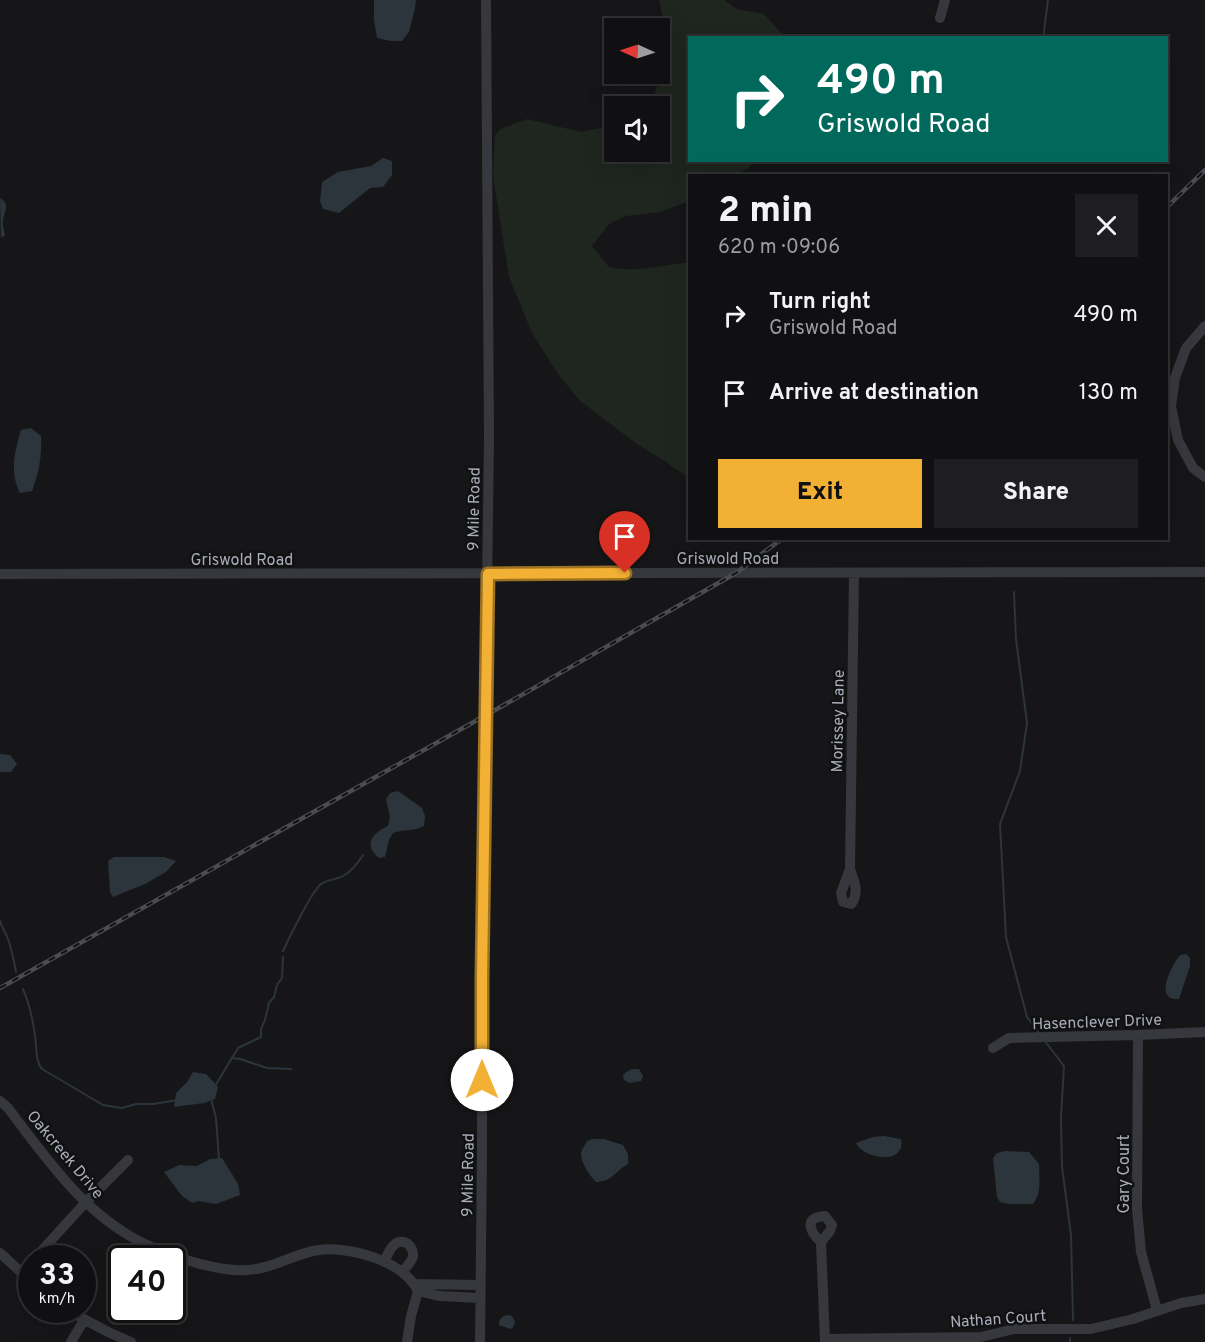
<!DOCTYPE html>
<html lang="en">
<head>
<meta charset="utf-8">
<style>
  body { margin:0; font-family:Overpass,sans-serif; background:#1e1e20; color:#f1f3f6; height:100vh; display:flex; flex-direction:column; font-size:22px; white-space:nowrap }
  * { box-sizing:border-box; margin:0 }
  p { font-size:20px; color:#9c9d9f }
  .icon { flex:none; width:33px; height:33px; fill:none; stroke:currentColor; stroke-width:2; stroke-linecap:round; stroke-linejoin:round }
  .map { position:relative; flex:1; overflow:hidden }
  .details { position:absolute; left:688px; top:174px; width:480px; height:366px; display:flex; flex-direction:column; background:#101012; border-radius:0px; box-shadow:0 6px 24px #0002,0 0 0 2px #303032 }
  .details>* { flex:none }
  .guide { position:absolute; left:688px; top:36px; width:480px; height:126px; border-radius:0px; box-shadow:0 6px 24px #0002,0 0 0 2px #303032; background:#00695c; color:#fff; overflow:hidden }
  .needle { width:39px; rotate:273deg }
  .buttons { position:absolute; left:604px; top:18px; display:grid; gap:12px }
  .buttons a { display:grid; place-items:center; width:66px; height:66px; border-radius:0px; background:#101012; box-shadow:0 6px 24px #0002,0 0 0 2px #303032; font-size:30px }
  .speed { position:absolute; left:18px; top:1245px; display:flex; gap:12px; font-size:30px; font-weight:700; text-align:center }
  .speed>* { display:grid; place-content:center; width:78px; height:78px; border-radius:50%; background:#101012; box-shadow:0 6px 24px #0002,0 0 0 2px #303032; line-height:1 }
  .speed small { font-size:15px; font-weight:400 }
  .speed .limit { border:3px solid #111; border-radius:9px; background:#fff; color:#111 }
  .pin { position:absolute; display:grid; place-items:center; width:51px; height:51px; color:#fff; margin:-62px -26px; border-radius:50% 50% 50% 0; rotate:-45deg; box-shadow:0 0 6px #0007 }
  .pin .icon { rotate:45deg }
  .me { position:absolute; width:66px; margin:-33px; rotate:0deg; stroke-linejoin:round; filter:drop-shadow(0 0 4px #0008) }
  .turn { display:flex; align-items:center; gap:21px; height:126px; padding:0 30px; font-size:27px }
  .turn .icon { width:78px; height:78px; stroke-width:2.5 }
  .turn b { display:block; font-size:42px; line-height:51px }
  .round { display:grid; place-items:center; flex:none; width:63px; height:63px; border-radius:0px; background:#1e1e20 }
  .overview { display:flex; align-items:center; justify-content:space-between; height:102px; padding:0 30px }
  h1 { font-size:36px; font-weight:800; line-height:45px }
  .cta { display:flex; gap:12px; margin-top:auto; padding:12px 30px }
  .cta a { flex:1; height:69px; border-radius:0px; background:#f2b134; color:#111; font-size:24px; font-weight:800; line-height:69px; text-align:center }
  .cta a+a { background:#1e1e20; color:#f1f3f6 }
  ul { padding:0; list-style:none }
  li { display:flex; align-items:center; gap:18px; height:78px; padding:0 30px }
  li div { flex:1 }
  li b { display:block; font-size:22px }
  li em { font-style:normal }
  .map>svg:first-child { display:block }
  .green { fill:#1e261f }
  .water { fill:#2c353c }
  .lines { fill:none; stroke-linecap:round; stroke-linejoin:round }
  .stream { stroke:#2c353c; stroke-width:2 }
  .minor { stroke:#37383d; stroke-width:10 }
  .rail-casing { stroke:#4a4c52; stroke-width:4.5 }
  .rail { stroke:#111113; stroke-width:2; stroke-dasharray:7; stroke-linecap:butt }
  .route-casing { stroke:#9d7322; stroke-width:15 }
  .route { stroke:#f2b134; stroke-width:10 }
  .labels { text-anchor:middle; stroke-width:5; stroke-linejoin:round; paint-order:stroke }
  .street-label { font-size:16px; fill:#a8adb8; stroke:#111113 }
</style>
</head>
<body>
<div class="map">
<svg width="1205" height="1342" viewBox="0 0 1205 1342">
  <rect width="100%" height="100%" fill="#161618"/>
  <path class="green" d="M659,0h65l13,9 27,5 19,21 -1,3h-92v122l62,1 -1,5 -15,9 -46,1v25l-30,11 -34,4 -17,8 -17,22 17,21c27,6 54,-2 81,-5v217l-30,-21 -23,-14 -58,-44 -23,-29 -24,-38 -23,-56 -16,-101 2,-41 6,-6 26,-10 54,13 34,-7v27h45v-46h-16l11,-13 8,-25 4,-31z"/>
  <path class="water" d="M374,0h42l-1,8 -6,24 -7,9h-11l-14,-3 -3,-18z
    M383,158l9,3v14l-9,12 -13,1 -31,25 -16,-4 -3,-8 2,-19 16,-10 33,-6z
    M0,198c11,7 4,12 3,23 -1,5 2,10 2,15l-4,1z
    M31,428l10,8c1,20 -2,37 -9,55l-12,2c-11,-22 -5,-41 1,-63z
    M0,754l10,1 7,9 -6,8h-11z
    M398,791l24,17 3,8 -1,10c-12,6 -19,3 -31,7l-4,7 -4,17 -6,1c-16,-13 -7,-25 9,-32l2,-9 -4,-18 4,-6z
    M114,857h50l12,4 -10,11 -21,12 -32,13 -3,-5 -2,-31z
    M1186,954l4,4v8l-11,33c-27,2 -6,-35 1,-44z
    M632,1069h7l4,7 -2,5 -12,2 -5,-3 -1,-4 3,-4z
    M193,1072l13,2 12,13 -3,12 -11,4 -30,4 2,-14 11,-11z
    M884,1136l17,3c5,27 -38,20 -45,4l17,-6z
    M592,1139h12l19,6 5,9v10c-14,8 -15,17 -32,18 -6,-6 -14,-18 -15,-27 0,-5 4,-10 6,-14z
    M1005,1151l24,1 10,12c0,13 3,30 -6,40h-24l-9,-2 -3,-5 -4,-39 4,-5z
    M222,1158l16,26 2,11 -24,9 -17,-3 -7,2 -10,-7 -18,-24 15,-7 18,1 13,-7z
    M507,1315l5,1 3,6 -1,4 -3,3 -12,-4c0,-6 2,-8 8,-10z"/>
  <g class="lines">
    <path class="stream" d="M1045,38l-1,-7 4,-31
      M1014,592l2,47 11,84 -7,48 -20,53 6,113 21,80 12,16
      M0,921c2,7 6,12 8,18 4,11 6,22 8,33
      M283,951c6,-13 29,-60 38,-67 7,-5 15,-4 22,-8 9,-5 15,-13 20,-21
      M23,989c6,14 10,31 12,47 2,11 0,25 7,33l61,36 19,3 14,-4h17l25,-4
      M1044,1040l20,26 -3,51 1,50 9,68 2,85
      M232,1058l8,1 27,9 24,1
      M215,1086l23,-38 23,-11v-8l4,-9 4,-17 5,-6 3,-12 5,-7 1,-21
      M211,1099l5,19 3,41
      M1070,1342v-4"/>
    <path class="minor" d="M940,18l5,-18
      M1205,326l-19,22 -11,30 -4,28 7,34 15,28 12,9
      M0,574l1205,-2
      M850,869l-9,24 2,9 8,2c9,-11 3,-23 -1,-35l4,-296
      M1138,1035l-1,174 4,43 16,58
      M993,1048l16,-10 129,-3 67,-3
      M0,1101l8,7c41,54 81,113 146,140 25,11 67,24 93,22 23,-1 44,-14 66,-19 32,-7 90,9 105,40l21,5 41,2
      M821,1242c-12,-11 -17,-25 4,-26l7,9 -2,6 -9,11 4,100
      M0,1253l32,29
      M35,1258l50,-55 43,-43
      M384,1262c3,-5 5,-13 10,-17 8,-8 20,0 19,11 -1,6 -7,11 -11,16
      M415,1284l65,1
      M67,1310l41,22 23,10
      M825,1339l156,-2 33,-8h77l42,-10 48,-16 24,-4
      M71,1342l13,-22
      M407,1342l4,-26 7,-25
      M480,1342l2,-187v-178l7,-540 -3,-437"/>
    <defs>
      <path id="rail" d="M1167,207l38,-37
        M0,988l504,-283 232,-132 47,-35"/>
    </defs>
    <use href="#rail" class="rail-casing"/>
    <use href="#rail" class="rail"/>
  </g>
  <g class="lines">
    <defs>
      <path id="route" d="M482,1080v-103l6,-403 137,-1"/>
    </defs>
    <use href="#route" class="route-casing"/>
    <use href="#route" class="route"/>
  </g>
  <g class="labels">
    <g class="street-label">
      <text transform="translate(473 509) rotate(-89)" y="6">9 Mile Road</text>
      <text x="728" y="564">Griswold Road</text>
      <text x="242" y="565">Griswold Road</text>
      <text transform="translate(837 721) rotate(-89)" y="6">Morissey Lane</text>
      <text transform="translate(1097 1021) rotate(-2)" y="6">Hasenclever Drive</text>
      <text transform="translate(66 1154) rotate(50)" y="6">Oakcreek Drive</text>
      <text transform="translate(1123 1174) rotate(-90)" y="6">Gary Court</text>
      <text transform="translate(467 1175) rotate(-89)" y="6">9 Mile Road</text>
      <text transform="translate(998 1318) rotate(-4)" y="6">Nathan Court</text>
    </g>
  </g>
</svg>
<div class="buttons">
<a><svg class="needle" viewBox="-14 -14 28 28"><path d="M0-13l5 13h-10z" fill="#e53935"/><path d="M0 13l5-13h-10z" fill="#9c9d9f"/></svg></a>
<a><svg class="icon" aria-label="sound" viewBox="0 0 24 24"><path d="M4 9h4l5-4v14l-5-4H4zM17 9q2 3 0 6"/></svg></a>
</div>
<div class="speed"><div>33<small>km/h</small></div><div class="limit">40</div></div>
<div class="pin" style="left:625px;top:573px;background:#d93025"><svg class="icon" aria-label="arrive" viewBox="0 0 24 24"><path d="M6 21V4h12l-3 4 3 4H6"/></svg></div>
<svg class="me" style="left:482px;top:1080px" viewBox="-20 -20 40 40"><circle r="19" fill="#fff"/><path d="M0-13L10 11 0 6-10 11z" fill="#f2b134"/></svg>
<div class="guide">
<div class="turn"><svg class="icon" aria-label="right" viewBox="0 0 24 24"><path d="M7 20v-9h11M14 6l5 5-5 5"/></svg><div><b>490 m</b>Griswold Road</div></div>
</div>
<section class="details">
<div class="overview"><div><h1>2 min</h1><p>620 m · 09:06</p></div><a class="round"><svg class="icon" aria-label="close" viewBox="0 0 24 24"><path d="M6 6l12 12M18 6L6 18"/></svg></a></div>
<ul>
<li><svg class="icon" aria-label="right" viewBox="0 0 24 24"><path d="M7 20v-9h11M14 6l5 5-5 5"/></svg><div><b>Turn right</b><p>Griswold Road</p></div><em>490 m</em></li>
<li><svg class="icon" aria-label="arrive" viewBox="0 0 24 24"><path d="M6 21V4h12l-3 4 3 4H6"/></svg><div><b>Arrive at destination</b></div><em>130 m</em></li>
</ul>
<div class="cta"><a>Exit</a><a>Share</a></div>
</section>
</div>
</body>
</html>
